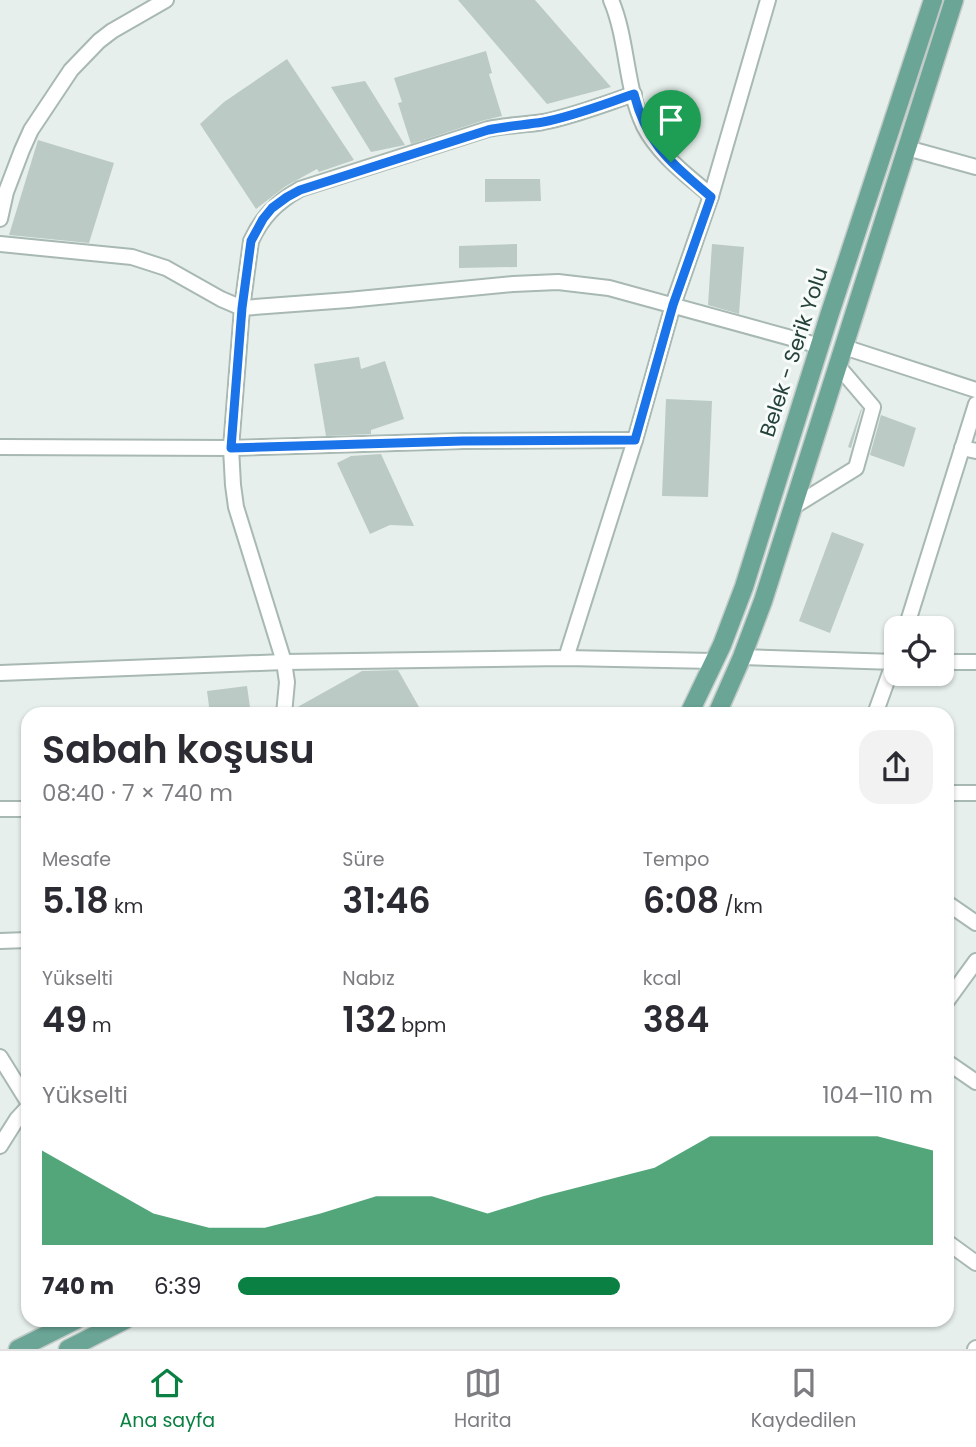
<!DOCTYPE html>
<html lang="tr">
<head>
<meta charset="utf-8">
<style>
  :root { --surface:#fff; --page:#f2f2f3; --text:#2b2b33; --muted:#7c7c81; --line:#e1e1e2; --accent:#0b8043 }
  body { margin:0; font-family:Poppins,sans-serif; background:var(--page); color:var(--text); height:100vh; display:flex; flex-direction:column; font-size:26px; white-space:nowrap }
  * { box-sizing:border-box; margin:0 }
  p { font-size:23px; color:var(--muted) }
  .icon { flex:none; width:38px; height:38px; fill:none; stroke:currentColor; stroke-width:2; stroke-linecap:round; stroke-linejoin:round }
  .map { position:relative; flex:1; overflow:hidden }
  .panel { position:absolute; left:21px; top:707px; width:933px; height:620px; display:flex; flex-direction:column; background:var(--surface); border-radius:21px; box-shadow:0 2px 5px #0004 }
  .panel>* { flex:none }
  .fabs { position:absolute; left:884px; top:616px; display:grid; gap:14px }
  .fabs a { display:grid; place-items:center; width:70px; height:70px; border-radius:14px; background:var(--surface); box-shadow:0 2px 5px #0004; font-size:35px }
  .pin { position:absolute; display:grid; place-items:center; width:60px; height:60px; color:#fff; margin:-72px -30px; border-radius:50% 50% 50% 0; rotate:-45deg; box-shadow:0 0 7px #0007 }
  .pin .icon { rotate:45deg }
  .round { display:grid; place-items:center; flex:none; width:74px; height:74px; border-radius:21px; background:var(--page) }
  .head { display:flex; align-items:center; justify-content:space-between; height:119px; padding:0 21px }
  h1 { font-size:38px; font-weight:600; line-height:52px }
  .stats { display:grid; grid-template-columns:repeat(3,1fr); gap:10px; height:119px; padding:7px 21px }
  .stats div { display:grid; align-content:center }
  .stats b { font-size:35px; font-weight:600 }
  .stats small { font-size:19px; font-weight:400 }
  .stats p { font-size:19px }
  .chart { height:196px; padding:14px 21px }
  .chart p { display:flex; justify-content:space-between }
  .chart svg { width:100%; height:126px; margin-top:7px; fill:var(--accent); opacity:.7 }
  ul { padding:0 21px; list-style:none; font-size:23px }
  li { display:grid; grid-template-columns:112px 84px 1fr; align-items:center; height:52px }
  li i { height:18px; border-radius:9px; background:var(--accent) }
  .menu { display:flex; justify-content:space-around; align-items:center; height:98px; border-top:2px solid var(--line); background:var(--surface); font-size:19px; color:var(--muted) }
  .menu a { display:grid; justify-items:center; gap:4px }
  .menu .current { color:var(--accent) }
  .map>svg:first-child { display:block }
</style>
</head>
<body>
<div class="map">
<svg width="976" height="1349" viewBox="0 0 976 1349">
  <rect width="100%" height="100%" fill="#e6efeb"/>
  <g fill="#bbcac4">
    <polygon points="458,0 535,0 611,87 547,104"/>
    <polygon points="486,51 492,73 489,74 502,116 485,120 411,144 398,103 402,102 394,78"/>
    <polygon points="287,59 354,160 319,172 317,169 286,186 256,209 200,124 224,102"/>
    <polygon points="365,81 405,145 371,152 331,87"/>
    <polygon points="38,140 114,163 89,243 9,235"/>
    <polygon points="485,179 540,179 541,201 485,202"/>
    <polygon points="517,244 517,267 459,268 459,246"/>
    <polygon points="712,244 744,247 739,314 708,305"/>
    <polygon points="359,357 361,369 385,361 404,419 371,430 371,434 326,436 314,364"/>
    <polygon points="666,399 712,401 708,497 662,496"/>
    <polygon points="861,409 862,409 851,448 848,447"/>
    <polygon points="881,415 916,428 904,467 870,455"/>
    <polygon points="381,454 414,526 390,525 370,534 337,463 351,456"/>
    <polygon points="832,532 864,544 830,633 799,621"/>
    <polygon points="398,670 423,714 294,714 294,709 362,671"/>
    <polygon points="247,686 251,714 210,714 207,691"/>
  </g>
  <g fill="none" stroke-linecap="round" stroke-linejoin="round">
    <g stroke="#a8b8b2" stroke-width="18">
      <g id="minor">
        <path d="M611 0C628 40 625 87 644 126 659 155 687 175 711 196"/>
        <polyline points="907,148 976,167"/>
        <polyline points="0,219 6,192 22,150 31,130 71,70 99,41 112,31 166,0"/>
        <polyline points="0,244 132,257 166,268 221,299 242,308 348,300 513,284 558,282 609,288 820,346"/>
        <polyline points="844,347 976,390"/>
        <polyline points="0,447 231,448 463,441 635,440"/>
        <polyline points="962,448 976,451"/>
        <polyline points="793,507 856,468 873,407 838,366"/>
        <polyline points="906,628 976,404"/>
        <polyline points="742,657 896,662"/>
        <polyline points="566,658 635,440 673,305 711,196 768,0"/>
        <polyline points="942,662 976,662"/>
        <polyline points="0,673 284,662 566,658 714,661"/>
        <path d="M284 714 287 682 284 662 236 507 233 485 231 448 242 308 251 241C262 217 277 202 300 189L488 129C506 125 525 125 543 122 574 116 604 104 634 94"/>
        <polyline points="875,714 896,656"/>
        <polyline points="947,793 976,793"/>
        <polyline points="0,809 28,809"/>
        <polyline points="947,903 976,923"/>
        <polyline points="0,941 28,940"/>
        <polyline points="947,1001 976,961"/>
        <polyline points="0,1057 28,1102"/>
        <polyline points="947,1062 976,1082"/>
        <polyline points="0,1146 17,1119 28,1107"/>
        <polyline points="947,1242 976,1263"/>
        <polyline points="975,1349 976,1348"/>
      </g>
    </g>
    <g stroke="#c2cac8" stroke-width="21">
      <g id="major">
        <polyline points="689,714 722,645 744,587 829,316 933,0"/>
        <polyline points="717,714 742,657 763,601 954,0"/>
        <polyline points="18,1349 76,1320"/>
        <polyline points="68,1349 125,1320"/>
      </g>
    </g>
    <use href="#minor" stroke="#fff" stroke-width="14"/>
    <use href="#major" stroke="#6aa596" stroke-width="18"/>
  </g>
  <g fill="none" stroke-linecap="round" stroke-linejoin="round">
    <g stroke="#fff" stroke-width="14">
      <path id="route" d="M634 94C647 146 672 163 711 197L673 305 635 440 463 441 231 448 242 308 251 241 263 219 272 208 287 197 300 190 488 130C506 126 525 125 543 122 574 116 604 104 634 94Z"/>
    </g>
    <use href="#route" stroke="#1a73e8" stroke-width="9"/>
  </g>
  <g text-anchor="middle" stroke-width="6" stroke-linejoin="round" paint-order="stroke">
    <g font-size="21" fill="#24423a" stroke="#f7fbf9">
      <text transform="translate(794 352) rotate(-72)" y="7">Belek - Serik Yolu</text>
    </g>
  </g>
</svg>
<div class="fabs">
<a><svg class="icon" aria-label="locate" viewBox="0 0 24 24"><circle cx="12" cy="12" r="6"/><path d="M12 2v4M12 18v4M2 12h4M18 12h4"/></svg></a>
</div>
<div class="pin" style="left:671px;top:162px;background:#1e9e55"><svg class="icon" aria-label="arrive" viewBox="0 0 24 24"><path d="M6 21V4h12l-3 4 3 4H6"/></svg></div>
<section class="panel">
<div class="head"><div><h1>Sabah koşusu</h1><p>08:40 · 7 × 740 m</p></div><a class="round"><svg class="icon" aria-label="share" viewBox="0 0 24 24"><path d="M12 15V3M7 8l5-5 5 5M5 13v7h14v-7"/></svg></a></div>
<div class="stats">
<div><p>Mesafe</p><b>5.18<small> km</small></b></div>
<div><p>Süre</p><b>31:46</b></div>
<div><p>Tempo</p><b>6:08<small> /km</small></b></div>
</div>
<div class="stats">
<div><p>Yükselti</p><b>49<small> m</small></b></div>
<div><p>Nabız</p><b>132<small> bpm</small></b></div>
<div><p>kcal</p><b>384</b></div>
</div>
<div class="chart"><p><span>Yükselti</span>104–110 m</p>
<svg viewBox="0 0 160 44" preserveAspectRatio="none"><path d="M0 44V11L10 22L20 33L30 38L40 38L50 33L60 27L70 27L80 33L90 27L100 22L110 17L120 6L130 6L140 6L150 6L160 11V44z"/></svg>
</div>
<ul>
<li><b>740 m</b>6:39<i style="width:55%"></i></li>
</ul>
</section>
</div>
<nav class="menu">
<a class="current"><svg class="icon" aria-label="home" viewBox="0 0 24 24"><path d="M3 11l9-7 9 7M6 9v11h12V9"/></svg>Ana sayfa</a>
<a><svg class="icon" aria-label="map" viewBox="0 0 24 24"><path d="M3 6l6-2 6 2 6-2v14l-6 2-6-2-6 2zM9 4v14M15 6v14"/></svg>Harita</a>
<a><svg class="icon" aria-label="saved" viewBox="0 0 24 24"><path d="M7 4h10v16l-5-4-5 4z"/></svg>Kaydedilen</a>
</nav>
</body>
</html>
